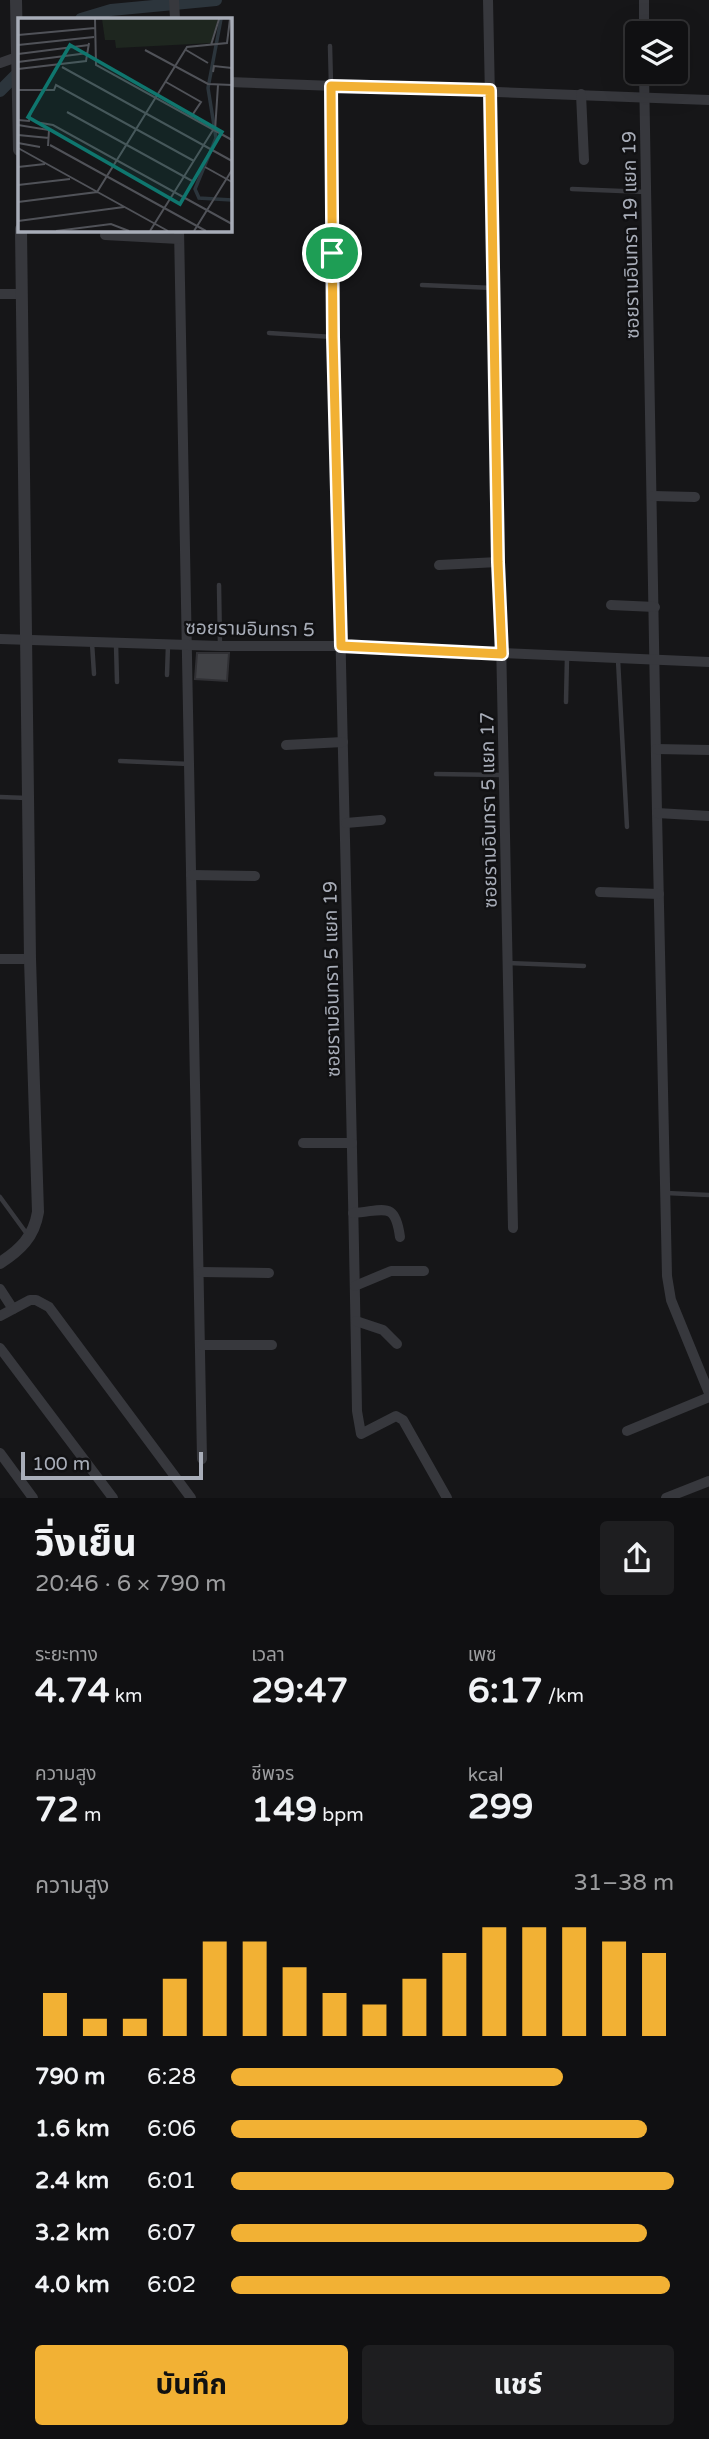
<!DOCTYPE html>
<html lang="th">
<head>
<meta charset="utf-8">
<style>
  :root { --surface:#101012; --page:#1e1e20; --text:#f1f3f6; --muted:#9c9d9f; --line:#303032; --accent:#f2b134 }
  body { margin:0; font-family:"Varela Round","Noto Sans Thai",sans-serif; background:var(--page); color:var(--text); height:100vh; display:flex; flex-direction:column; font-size:26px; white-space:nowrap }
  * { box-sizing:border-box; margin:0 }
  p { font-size:23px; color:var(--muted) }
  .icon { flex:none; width:38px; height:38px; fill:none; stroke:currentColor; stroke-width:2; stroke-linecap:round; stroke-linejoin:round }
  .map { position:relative; height:1498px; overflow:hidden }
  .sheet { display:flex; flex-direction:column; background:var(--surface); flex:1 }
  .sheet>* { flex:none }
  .fabs { position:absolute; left:625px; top:21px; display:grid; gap:14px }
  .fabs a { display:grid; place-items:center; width:63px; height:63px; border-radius:7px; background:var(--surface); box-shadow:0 7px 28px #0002,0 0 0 2px var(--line); font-size:35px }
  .scale { position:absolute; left:21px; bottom:18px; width:182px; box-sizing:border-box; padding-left:7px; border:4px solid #a8adb8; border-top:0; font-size:19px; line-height:24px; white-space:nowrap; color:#a8adb8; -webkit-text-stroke:5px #111113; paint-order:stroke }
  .pin { position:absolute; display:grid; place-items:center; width:60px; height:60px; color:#fff; margin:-30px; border:4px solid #fff; border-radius:50%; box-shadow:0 2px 7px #0007 }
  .round { display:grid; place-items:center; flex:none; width:74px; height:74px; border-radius:7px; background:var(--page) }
  .overview { display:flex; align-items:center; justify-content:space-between; height:119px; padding:0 35px }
  h1 { font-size:38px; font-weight:700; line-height:52px }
  .metrics { display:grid; grid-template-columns:repeat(3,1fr); gap:10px; height:119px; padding:7px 35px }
  .metrics div { display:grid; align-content:center }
  .metrics b { font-size:35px; font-weight:700 }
  .metrics small { font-size:19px; font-weight:400 }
  .metrics p { font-size:19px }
  .chart { height:196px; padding:14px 35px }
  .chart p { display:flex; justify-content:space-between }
  .chart svg { width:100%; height:126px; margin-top:7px; stroke:var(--accent); stroke-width:6 }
  .action { display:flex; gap:14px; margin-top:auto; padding:14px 35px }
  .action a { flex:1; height:80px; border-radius:7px; background:var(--accent); color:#111; font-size:28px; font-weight:700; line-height:80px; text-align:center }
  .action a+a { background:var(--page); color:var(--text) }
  ul { padding:0 35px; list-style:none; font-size:23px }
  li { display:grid; grid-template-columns:112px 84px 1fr; align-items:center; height:52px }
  li i { height:18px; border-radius:9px; background:var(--accent) }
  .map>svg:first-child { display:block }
</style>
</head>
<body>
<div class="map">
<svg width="709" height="1498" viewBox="0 0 709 1498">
  <rect width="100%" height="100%" fill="#161618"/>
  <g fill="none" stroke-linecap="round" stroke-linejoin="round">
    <g stroke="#2c353c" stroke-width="12">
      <polyline points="81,19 111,10 216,0"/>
      <polyline points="0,91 19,72"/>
    </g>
  </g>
  <polygon fill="#404145" stroke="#303034" stroke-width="2" points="197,653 229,653 227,681 195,679"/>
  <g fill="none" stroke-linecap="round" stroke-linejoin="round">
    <g stroke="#37383d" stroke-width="4.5">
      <polyline points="330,46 331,85"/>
      <polyline points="572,189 646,192"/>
      <polyline points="422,285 494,288"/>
      <polyline points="269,333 333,337"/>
      <polyline points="219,585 220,646"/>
      <polyline points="92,643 94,674"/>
      <polyline points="116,644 117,682"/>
      <polyline points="618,660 627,827"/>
      <polyline points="167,675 168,645"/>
      <polyline points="566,702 567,657"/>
      <polyline points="120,761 189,764"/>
      <polyline points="436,774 503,775"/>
      <polyline points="0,797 27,798"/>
      <polyline points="508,963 584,966"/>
      <polyline points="666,1193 709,1195"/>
      <polyline points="0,1197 27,1234"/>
    </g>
    <g stroke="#37383d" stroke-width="10">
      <polyline points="174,0 175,19"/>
      <polyline points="488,0 513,1228"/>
      <polyline points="644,0 644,33"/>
      <polyline points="0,63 17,57"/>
      <polyline points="644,72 657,813 667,1276 671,1300 709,1393"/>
      <polyline points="229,82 709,100"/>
      <path d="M331 86C335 528 350 970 357 1411L361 1434 396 1416 403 1420 447 1498"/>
      <polyline points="581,94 584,160"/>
      <polyline points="179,229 202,1459"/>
      <polyline points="105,235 179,239"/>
      <polyline points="0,294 22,294"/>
      <polyline points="653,496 695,497"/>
      <polyline points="439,565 498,562"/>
      <polyline points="611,605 655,607"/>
      <polyline points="0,639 220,646 341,646 709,662"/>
      <polyline points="286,745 343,742"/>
      <polyline points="656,749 709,750"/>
      <polyline points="657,813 709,816"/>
      <polyline points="346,823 381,820"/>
      <polyline points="191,875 255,876"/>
      <polyline points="600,892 659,894"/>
      <polyline points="0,959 30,959"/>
      <polyline points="303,1143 352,1143"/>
      <path d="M353 1213C384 1211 395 1200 400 1237"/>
      <polyline points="200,1272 269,1273"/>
      <polyline points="355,1286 391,1271 424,1271"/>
      <polyline points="0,1289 13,1309"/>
      <polyline points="0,1316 30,1300 36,1300 49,1307 191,1498"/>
      <polyline points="356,1321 383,1330 397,1344"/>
      <polyline points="201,1345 272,1345"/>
      <polyline points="0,1348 113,1498"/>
      <polyline points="627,1431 709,1397"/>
      <polyline points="0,1453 33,1498"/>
      <polyline points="666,1498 709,1481"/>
    </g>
    <g stroke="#37383d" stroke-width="12">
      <polyline points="16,0 19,150"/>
      <path d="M0 1263C20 1250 34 1237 38 1212L30 959 21 229"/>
    </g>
  </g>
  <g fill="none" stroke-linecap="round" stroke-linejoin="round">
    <g stroke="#fff" stroke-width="14">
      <polygon id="route" points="331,86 490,90 498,562 502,654 341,646 333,337"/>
    </g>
    <use href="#route" stroke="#f2b134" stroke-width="9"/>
  </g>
  <g text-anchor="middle" stroke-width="5" stroke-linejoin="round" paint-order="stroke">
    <g font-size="19" fill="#a8adb8" stroke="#111113">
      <text transform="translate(630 235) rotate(-91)" y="7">ซอยรามอินทรา 19 แยก 19</text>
      <text transform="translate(250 628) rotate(1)" y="7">ซอยรามอินทรา 5</text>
      <text transform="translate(488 810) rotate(-91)" y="7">ซอยรามอินทรา 5 แยก 17</text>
      <text transform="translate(331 979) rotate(-91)" y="7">ซอยรามอินทรา 5 แยก 19</text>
    </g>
  </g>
  <g transform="translate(18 18)">
    <rect width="214" height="214" fill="#161618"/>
    <path d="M84 1H200L193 25 98 30 97 22H87Z" fill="#1e261f"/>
    <path fill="none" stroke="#2c353c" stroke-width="3.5" d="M203 1 190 70 198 120 177 171 181 180 214 182"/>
    <path fill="none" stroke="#505258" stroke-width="2" d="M77 1 78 47 214 122M0 17 77 10M0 27 76 19M193 27 201 1M127 32 190 66 214 67M168 32 190 45M0 36 71 27M0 44 70 35M44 49 214 143M0 51 68 43 71 25M195 54 196 48 214 50M148 64 183 84 173 99M0 72H36L38 67 176 143M49 94 176 164M0 102 11 103 13 93M17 104 35 107 214 206M0 107 31 112 30 128M197 113 200 67M0 117 31 120M0 125 22 129M32 127 188 213M0 130 150 213M0 149 27 146M187 149 214 164M0 167 52 161M0 184 79 174 169 29 209 25 212 1M0 203 106 189M38 213 93 206 111 213M132 213 195 112M176 213 214 152"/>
    <path fill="#0f766e" fill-opacity="0.15" stroke="#0f766e" stroke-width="3.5" d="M52 27 204 114 162 186 10 99Z"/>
    <rect width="214" height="214" fill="none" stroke="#a8adb8" stroke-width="3.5"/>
  </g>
</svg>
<div class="fabs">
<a><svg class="icon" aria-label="layers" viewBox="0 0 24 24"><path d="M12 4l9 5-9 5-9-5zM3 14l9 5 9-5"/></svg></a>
</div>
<div class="scale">100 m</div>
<div class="pin" style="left:332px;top:253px;background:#1e9e55"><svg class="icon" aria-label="arrive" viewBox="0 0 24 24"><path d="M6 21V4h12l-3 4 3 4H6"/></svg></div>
</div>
<section class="sheet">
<div class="overview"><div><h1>วิ่งเย็น</h1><p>20:46 · 6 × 790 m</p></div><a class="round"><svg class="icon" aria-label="share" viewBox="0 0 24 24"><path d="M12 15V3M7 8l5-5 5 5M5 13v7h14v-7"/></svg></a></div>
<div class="metrics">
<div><p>ระยะทาง</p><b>4.74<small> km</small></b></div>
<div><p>เวลา</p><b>29:47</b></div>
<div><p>เพซ</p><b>6:17<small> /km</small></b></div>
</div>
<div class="metrics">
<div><p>ความสูง</p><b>72<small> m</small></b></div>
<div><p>ชีพจร</p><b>149<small> bpm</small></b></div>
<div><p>kcal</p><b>299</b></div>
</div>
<div class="chart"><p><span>ความสูง</span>31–38 m</p>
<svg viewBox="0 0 160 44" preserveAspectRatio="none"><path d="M5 44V29M15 44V38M25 44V38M35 44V24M45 44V11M55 44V11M65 44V20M75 44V29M85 44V33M95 44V24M105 44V15M115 44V6M125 44V6M135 44V6M145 44V11M155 44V15"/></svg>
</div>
<ul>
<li><b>790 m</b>6:28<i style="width:75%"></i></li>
<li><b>1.6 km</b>6:06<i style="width:94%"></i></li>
<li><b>2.4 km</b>6:01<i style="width:100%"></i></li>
<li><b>3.2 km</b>6:07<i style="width:94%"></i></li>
<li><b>4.0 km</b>6:02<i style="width:99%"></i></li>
</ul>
<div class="action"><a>บันทึก</a><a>แชร์</a></div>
</section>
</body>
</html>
